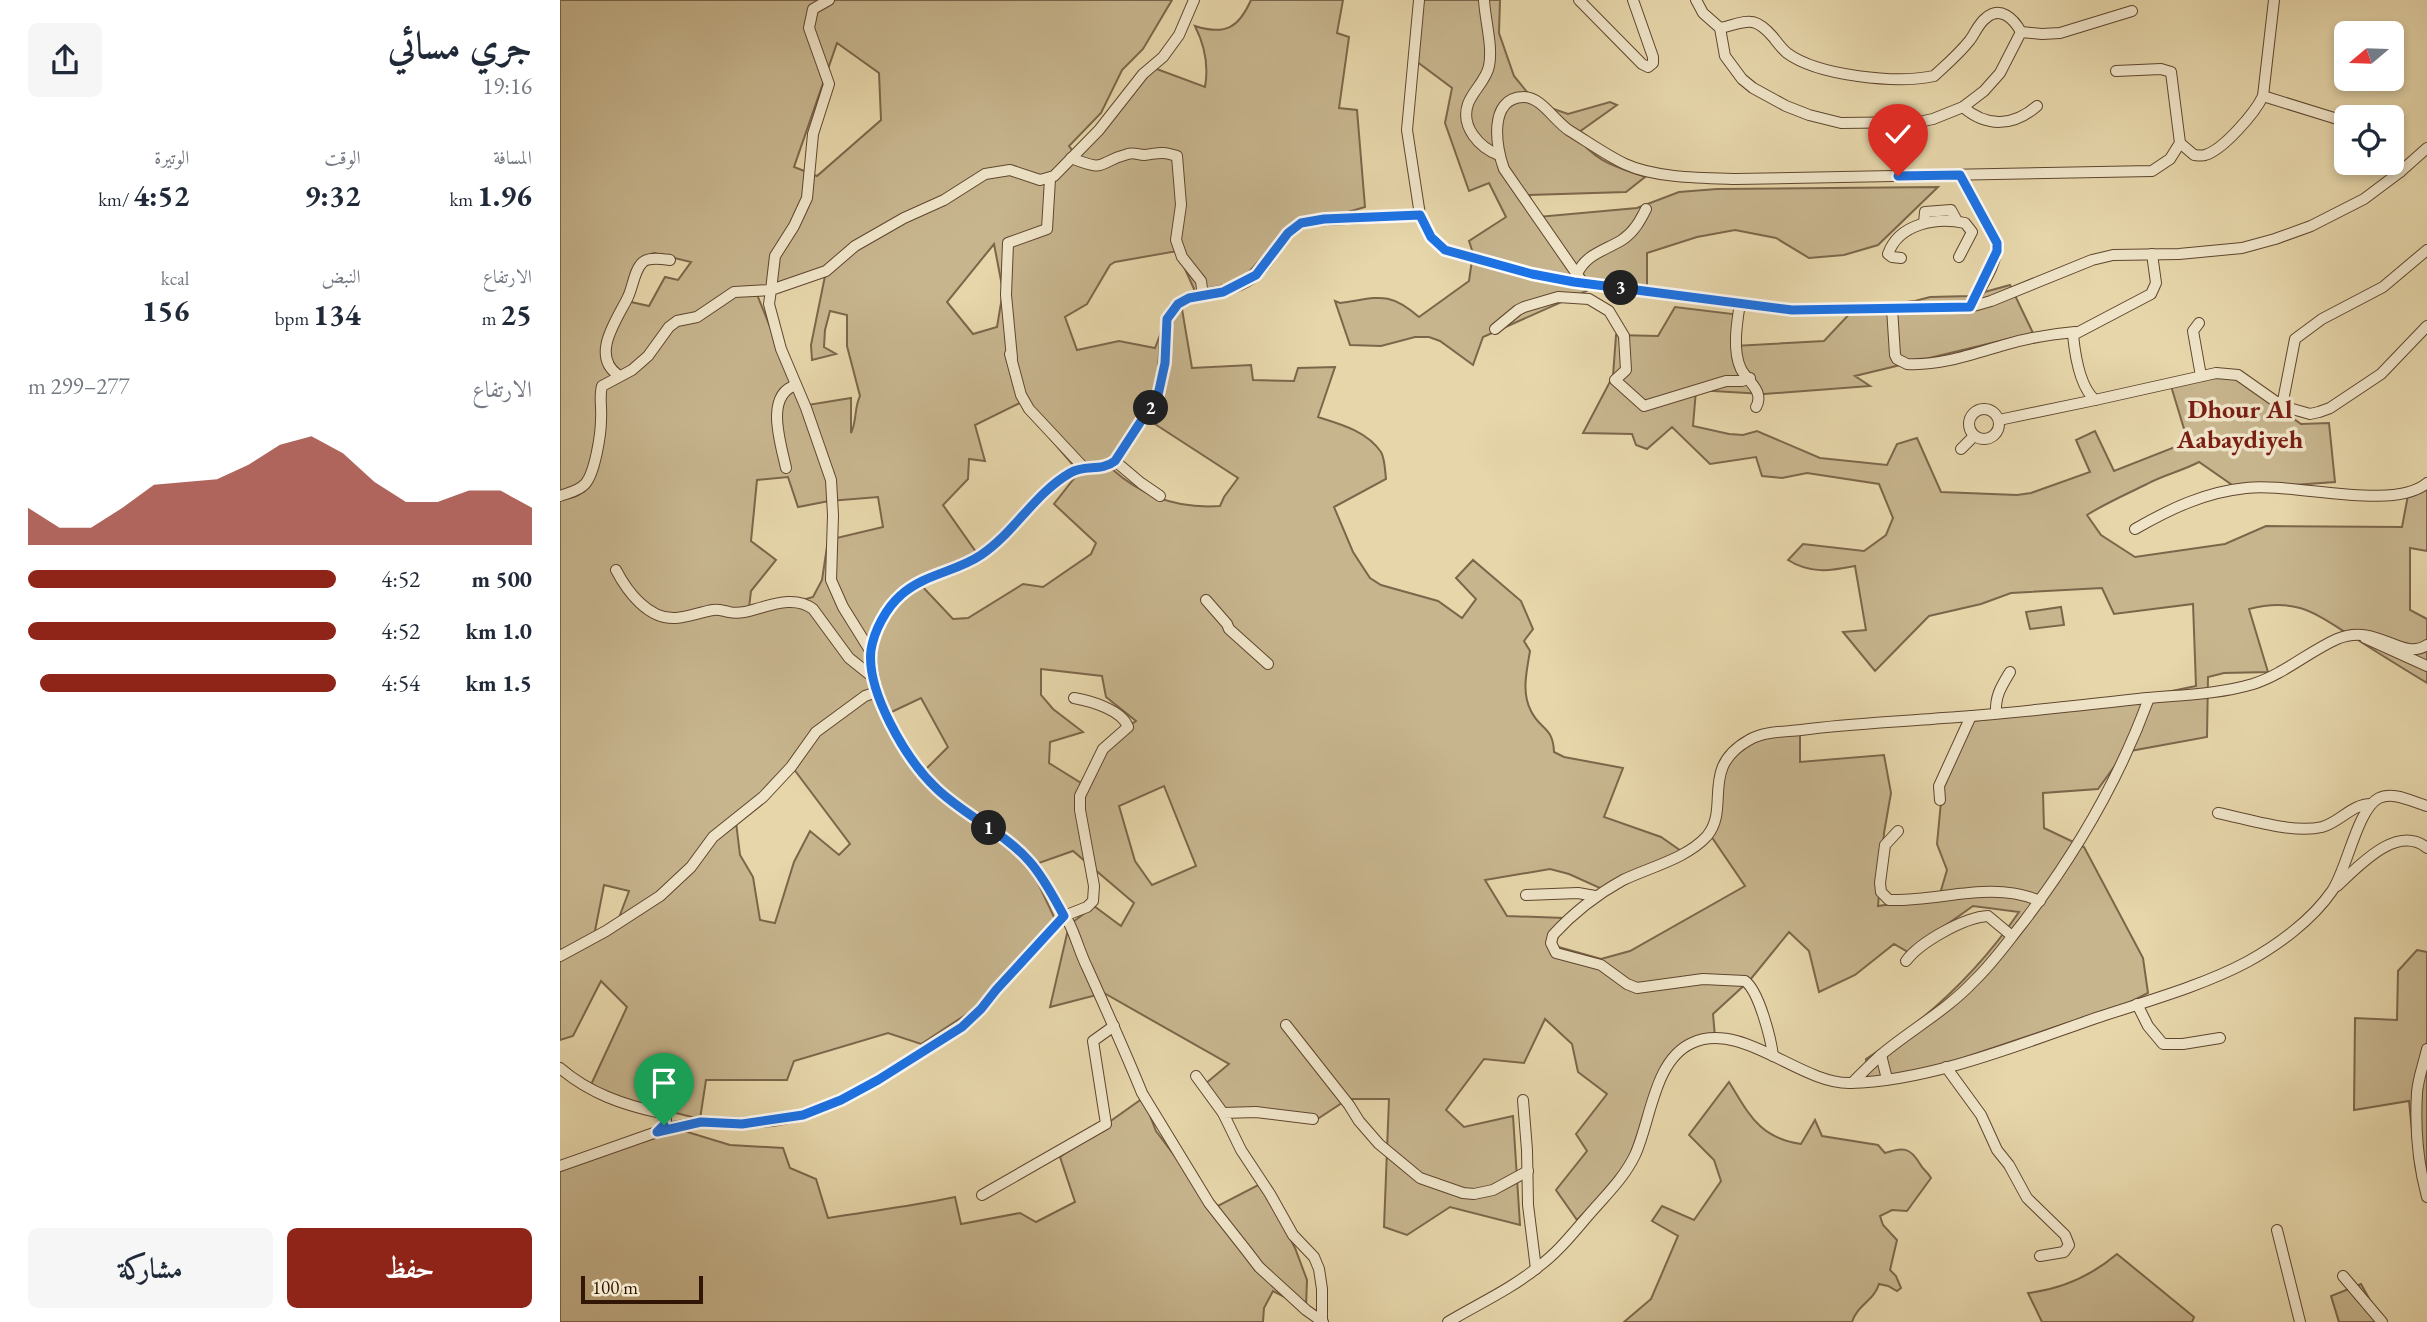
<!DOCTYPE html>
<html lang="ar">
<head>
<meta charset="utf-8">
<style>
  :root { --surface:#fff; --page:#f6f6f7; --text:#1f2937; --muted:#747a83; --accent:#8f2418 }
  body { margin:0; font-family:"EB Garamond",Amiri,serif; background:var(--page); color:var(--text); direction:rtl; height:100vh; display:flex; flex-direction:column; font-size:26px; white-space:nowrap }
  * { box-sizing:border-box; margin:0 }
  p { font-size:23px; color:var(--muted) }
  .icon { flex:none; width:38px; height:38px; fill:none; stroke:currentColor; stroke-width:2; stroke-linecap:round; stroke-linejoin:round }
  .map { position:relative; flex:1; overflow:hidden; direction:ltr }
  .side { display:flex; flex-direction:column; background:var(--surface); width:560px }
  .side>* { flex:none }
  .needle { width:46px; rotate:251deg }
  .fabs { position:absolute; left:1774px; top:21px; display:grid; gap:14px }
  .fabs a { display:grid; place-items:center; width:70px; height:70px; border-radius:10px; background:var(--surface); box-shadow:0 4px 10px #0003; font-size:35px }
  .scale { position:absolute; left:21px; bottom:18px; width:122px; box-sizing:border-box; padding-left:7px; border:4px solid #321605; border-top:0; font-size:19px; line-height:24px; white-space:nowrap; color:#321605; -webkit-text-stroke:5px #efe4c8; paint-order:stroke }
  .pin { position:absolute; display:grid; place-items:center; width:60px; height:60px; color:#fff; margin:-72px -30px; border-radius:50% 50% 50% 0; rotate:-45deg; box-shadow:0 0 7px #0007 }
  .pin .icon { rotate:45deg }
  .km { position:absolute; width:35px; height:35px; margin:-18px; border-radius:50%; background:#222; color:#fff; font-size:19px; line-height:35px; text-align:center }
  .round { display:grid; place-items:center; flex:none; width:74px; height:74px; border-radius:10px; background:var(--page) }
  .head { display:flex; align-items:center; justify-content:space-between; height:119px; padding:0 28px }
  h1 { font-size:38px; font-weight:700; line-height:52px }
  .metrics { display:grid; grid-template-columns:repeat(3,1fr); gap:10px; height:119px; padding:7px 28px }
  .metrics div { display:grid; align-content:center }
  .metrics b { font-size:30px; font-weight:700 }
  .metrics small { font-size:19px; font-weight:400 }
  .metrics p { font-size:19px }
  .chart { height:196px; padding:14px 28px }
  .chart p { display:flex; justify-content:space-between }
  .chart svg { width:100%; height:126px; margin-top:7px; fill:var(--accent); opacity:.7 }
  .primary-button { display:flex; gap:14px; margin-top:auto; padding:14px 28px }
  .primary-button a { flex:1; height:80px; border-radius:10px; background:var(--accent); color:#fff; font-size:28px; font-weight:700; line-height:80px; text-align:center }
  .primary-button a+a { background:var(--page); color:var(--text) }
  ul { padding:0 28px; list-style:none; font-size:23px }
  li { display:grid; grid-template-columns:112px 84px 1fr; align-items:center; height:52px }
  li i { height:18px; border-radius:9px; background:var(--accent) }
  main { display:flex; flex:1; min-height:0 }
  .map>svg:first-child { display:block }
</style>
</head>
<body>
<main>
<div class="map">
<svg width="1867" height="1322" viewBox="0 0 1867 1322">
  <rect width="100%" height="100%" fill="#e6d6aa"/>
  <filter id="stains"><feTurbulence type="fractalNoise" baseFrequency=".00286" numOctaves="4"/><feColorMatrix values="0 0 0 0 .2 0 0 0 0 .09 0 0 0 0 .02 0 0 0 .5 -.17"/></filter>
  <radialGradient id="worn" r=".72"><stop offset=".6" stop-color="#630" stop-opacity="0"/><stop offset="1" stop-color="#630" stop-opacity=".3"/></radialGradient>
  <g fill="#c7b58e" stroke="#7c664a" stroke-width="2" fill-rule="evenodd">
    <path d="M0 0H612L583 49 562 70 541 113 509 146 516 155 594 68 645 87C649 65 645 46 635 26 666 36 679 27 691 0H783L777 33 789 37 779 108 797 110 805 207 737 227 711 248 685 276 660 292 638 298 617 251 555 262 550 265 527 304 505 317 517 350 559 341 595 348 611 307 622 309 632 368 691 365 693 380 734 381 738 368 775 367 758 417C780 424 807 431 821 452 825 459 825 471 826 479L774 507 793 552 810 578 821 585 878 601 902 618 916 599 896 578 913 560 961 601 973 629 964 641 970 651C967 670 961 692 971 711 980 730 993 726 994 752L1004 757 1063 768 1044 817 1101 837 1124 853 1042 889 1009 874 990 869 925 880 947 916 1004 918 995 946 1041 959 1070 951 1185 886 1151 836 1160 775 1188 740 1240 732V762L1324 755 1331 793 1324 833 1318 906 1379 897 1387 870 1377 844 1382 791 1413 721 1578 698 1636 686 1633 604 1554 614 1542 588 1451 593 1421 604 1369 616 1315 671 1283 632 1306 630 1295 566C1270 571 1250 574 1228 560L1243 544 1304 551 1326 535 1333 518 1319 484 1247 473 1222 478 1202 476 1196 457 1150 464 1112 427 1087 449 1076 445 1072 434 1023 433 1053 376 1056 335 1098 336 1115 307 1181 315 1174 346 1264 341 1295 308 1355 301 1370 297 1410 296 1450 285 1473 333 1295 376 1310 386 1204 394 1136 390 1133 426 1169 434 1183 435 1197 431 1260 458 1327 465 1337 444 1357 438 1381 492 1457 495 1471 493 1530 472 1516 440 1535 431 1554 471 1628 442 1611 386 1660 374 1678 379 1741 424 1769 423 1775 482 1678 489 1639 462C1622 471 1603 475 1587 484 1567 494 1546 503 1527 515L1541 535 1575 557 1665 544 1706 526 1842 527 1849 490 1867 489V551L1850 548V610L1867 619V683C1844 669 1821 655 1798 640 1758 616 1739 596 1689 609L1708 672 1664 673 1648 677 1647 737 1565 752 1538 789 1483 793 1484 828 1524 847 1583 958 1588 993 1541 1017 1507 1023 1376 1067 1308 1084 1306 1059C1367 1020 1418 972 1459 912L1413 906 1348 952 1334 944 1295 975 1259 992 1249 951 1229 932 1190 980 1153 1014 1155 1037 1138 1042 1111 1064 1066 1171 1017 1220 996 1190 1027 1151 1016 1134 1047 1094 1018 1072 1012 1044 985 1019 964 1063 924 1059 886 1110 904 1127 953 1116 960 1225 890 1207 847 1235 824 1227 829 1099H788L756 1120 722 1114 659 1115 645 1084 669 1064 544 993 490 1007 509 925 534 906 561 926 574 903 513 851 470 866 495 919 413 1010 361 1044 328 1033 234 1061 227 1080H146L140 1119 28 1091 67 1007 41 981 13 1036 0 1040ZM277 43 319 73 321 120 257 176 234 167ZM434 244 443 291 437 327 413 334 387 302ZM94 253 131 262 118 280 105 277 89 306 71 302 87 256ZM265 276 251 345 252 360 276 354 264 347 265 330 270 311 287 315V346L300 396C294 408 297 421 291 433V398L242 406 196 292ZM460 403 519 472 494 504 536 543 531 554 483 587 463 584 408 618 393 619 359 583 416 552 383 505 408 479 409 459 425 461 415 425ZM581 415 678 478 664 497 660 506C619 509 583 497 552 469ZM228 477 238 507 269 501 318 497 323 527 268 540 262 580 253 597 232 603 189 608 191 591 216 560 191 541 197 480ZM481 669 542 676 546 697 576 721 550 739 526 786 489 763 490 742 523 732 493 709 481 695ZM361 698 388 747 363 772 323 716ZM230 764 290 844 279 855 250 831 234 862 215 923 200 920 193 877 180 855 176 822ZM604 786 636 866 592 885 575 861 559 806ZM44 885 69 891 54 931 34 936Z"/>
    <path d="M859 0H940L939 33 954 76 976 103 1008 114 1050 102 1057 105 1015 135C1038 163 1052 165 1085 177L1066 192 969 195 978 217 1077 208 1119 192 1157 189 1378 187 1318 245 1284 255 1249 258 1216 238 1175 230 1137 237 1087 253V290L1033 288 923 337 913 365 880 341 869 337H855L821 346 790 345 775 301 780 303C818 298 828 290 859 317L909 281 913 253 909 241 946 217 929 183 909 191 885 123 892 88 856 61Z"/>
    <polygon points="1501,607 1504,625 1470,629 1466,612"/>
    <polygon points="1857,950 1867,952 1867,1171 1856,1170 1849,1101 1794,1110 1795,1018 1837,1020 1838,971"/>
    <path d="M1169 1082C1189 1114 1199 1138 1241 1144L1255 1120 1262 1136 1318 1145 1325 1153C1343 1147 1350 1147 1360 1164 1363 1170 1368 1172 1371 1178L1347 1211 1332 1210 1320 1216 1323 1225 1337 1240 1330 1270 1336 1276 1341 1288 1337 1291 1328 1286 1319 1284C1314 1301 1297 1305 1292 1322H1064L1091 1299 1118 1236 1092 1221 1102 1206 1134 1220 1161 1181 1154 1160 1129 1135Z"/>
    <path d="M583 1098 596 1131 654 1208 702 1183 735 1248 747 1280 746 1308 713 1291 704 1308 703 1322H0V1167L121 1130 170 1145 223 1148 230 1168 256 1179 268 1218C311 1211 353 1206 395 1197L401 1224 460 1213 476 1222 515 1202 500 1157Z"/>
    <path d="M1557 1254 1634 1317 1632 1322H1482L1468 1293C1502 1289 1531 1276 1557 1254Z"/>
    <polygon points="1801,1284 1822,1322 1779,1322 1771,1296"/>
  </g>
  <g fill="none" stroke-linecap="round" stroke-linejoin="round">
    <g stroke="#5f462e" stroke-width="12">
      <g id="minor">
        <polyline points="859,0 847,130 860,215"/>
        <path d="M924 0C925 20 933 46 929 66 926 81 913 90 908 104 900 127 920 148 939 155"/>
        <polyline points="1019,0 1082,64 1088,67 1093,63 1093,57 1073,0"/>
        <polyline points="1136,0 1143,13 1160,28 1165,56 1182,79 1193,88 1226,106 1249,115 1281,123 1359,122 1373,119 1403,107 1424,91 1440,73 1461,32 1482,34 1500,33 1572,11"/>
        <path d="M1160 28C1187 22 1193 14 1213 37 1217 42 1222 49 1227 53 1258 76 1337 84 1374 76 1386 65 1399 54 1410 40 1415 33 1419 23 1426 18 1440 5 1454 19 1461 32"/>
        <polyline points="1703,96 1787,122"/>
        <path d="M1403 107C1427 128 1454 126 1477 106"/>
        <path d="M1620 143 1634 155C1636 155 1642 156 1645 155 1663 150 1695 113 1703 96L1714 0"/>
        <polyline points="1832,155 1840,172"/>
        <path d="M511 158C549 173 536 162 568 154 573 152 579 155 584 155 600 153 601 151 617 156L621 205 616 240 622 257 641 281 643 296"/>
        <path d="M1400 175 1437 243C1438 264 1420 288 1410 307"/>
        <polyline points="1364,223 1365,212 1391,210 1397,221"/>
        <path d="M1592 254 1596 283 1591 294 1513 335C1515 355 1520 387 1535 400L1656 373 1678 375 1722 406 1750 414 1759 412 1770 408 1821 374 1867 326"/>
        <path d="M1341 258 1332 257 1328 254C1339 223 1377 217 1405 223L1412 232 1399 257"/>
        <path d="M1017 274C1026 254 1044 251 1062 240 1074 232 1080 221 1086 209"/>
        <path d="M1023 283 944 169C936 148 928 98 963 97 981 96 995 122 1010 131 1028 142 1046 155 1065 164 1095 178 1142 178 1176 179L1592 171 1610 159 1620 143 1611 72 1601 69 1556 71"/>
        <path d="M1180 303C1177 322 1172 351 1181 369 1187 381 1205 391 1196 407"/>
        <path d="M1332 308 1335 355 1337 359 1347 364C1380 366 1413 354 1444 345 1467 338 1492 334 1515 332"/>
        <polyline points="1639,323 1633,331 1641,376"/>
        <polyline points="935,329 958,310 964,307 998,297 1029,299 1049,311 1064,336 1066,370 1055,380 1084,406 1166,381 1182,381 1190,378"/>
        <polyline points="450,354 461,395 469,409 525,469"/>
        <polyline points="452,358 446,295 448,243 487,229 490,179"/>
        <path d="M58 375C30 355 57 320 68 297 73 287 74 270 83 262 89 257 102 259 110 260"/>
        <polyline points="1722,406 1735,339 1762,319 1823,287 1867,250"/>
        <circle cx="1424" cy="424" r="15"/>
        <polyline points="1439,420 1535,400"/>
        <polyline points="1401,449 1414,436"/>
        <polyline points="555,461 581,483 600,496"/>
        <path d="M226 468C221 444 204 395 236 385"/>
        <path d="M0 496C8 493 19 491 25 484 35 473 41 434 41 419 42 408 39 397 42 386L72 370 88 356 109 327 117 321 137 317 174 292 211 290 215 256 234 226 247 198 253 134 269 84 249 28 253 9 269 0"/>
        <path d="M1575 529C1610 509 1645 492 1686 488 1733 482 1832 512 1867 483"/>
        <path d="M56 570C67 591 88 620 116 618 128 617 141 612 153 610 159 609 163 611 169 612 177 614 187 612 196 609 214 604 236 596 253 609L289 658 314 678"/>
        <polyline points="646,600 667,624 669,629 708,664"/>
        <polyline points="1805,638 1867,666"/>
        <polyline points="311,652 283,607 271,580 273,515 271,480 246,408 221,349 209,304 211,290 266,271 295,246 344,218 384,200 425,174 450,170 480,180 494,176 539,130 583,74 603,57 619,35 634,0"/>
        <path d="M1436 713C1435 696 1441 687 1450 672"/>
        <polyline points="1380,800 1379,786 1411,716"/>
        <path d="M1658 813C1688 819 1733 834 1762 827 1780 822 1792 804 1811 804"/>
        <path d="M1338 831 1325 845 1320 883 1321 892 1329 900C1379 902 1431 880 1480 901"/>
        <path d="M1777 886C1798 867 1837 823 1867 848"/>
        <polyline points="966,895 1018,893 1035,896"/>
        <polyline points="0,956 46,931 100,896 131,867 153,837 203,797 231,767 256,732 305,696 317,692"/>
        <path d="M1346 961C1360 942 1405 917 1428 916L1452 936"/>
        <polyline points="1577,1004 1588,1026 1603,1044 1623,1044 1660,1038"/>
        <polyline points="726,1025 789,1105 799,1121 819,1144 860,1178 903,1193 914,1194 933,1190 968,1171"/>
        <path d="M1867 1049C1864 1063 1858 1078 1857 1093 1855 1127 1858 1164 1867 1197"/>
        <polyline points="1321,1055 1327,1079"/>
        <path d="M1213 1056C1211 1039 1199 991 1185 981L1143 979 1077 988 1067 984 1041 965 996 953 991 943 993 935C1014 912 1036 895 1063 880 1090 867 1126 859 1147 836 1171 807 1139 768 1189 740 1204 731 1225 732 1241 730 1288 724 1336 722 1383 718 1448 714 1513 706 1578 699 1616 695 1656 695 1693 684 1724 674 1748 652 1777 639 1817 622 1842 662 1867 645"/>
        <polyline points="1386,1067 1421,1115 1437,1150 1449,1165 1467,1198 1505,1235 1509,1245 1504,1252 1480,1256"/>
        <path d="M0 1068C29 1093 63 1105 101 1113L106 1120 100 1129"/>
        <polyline points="636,1076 663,1113"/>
        <path d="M1292 1083C1302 1073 1312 1063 1322 1054 1352 1029 1387 1010 1414 981 1432 964 1446 944 1462 924 1515 855 1559 780 1589 698"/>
        <polyline points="963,1100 967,1150 968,1205 976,1269"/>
        <polyline points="753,1119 696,1112 663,1113 681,1150 710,1194 733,1235 754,1257 759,1269 762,1289 762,1321"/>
        <path d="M0 1166 108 1128 141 1122 182 1123 212 1121 243 1115 281 1100 318 1080 402 1027 421 1009 436 990 504 916 527 907 533 901 534 886 520 810V796L543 749 568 727C562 710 531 701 514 698"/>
        <polyline points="422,1195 546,1124 533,1041 554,1026"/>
        <polyline points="1717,1230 1740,1322"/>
        <polyline points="1783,1276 1822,1322"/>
        <path d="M763 1322 746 1310 699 1267 686 1250 649 1203 582 1093C565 1051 546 1009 527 967 520 953 516 937 509 923 499 905 487 887 475 869 450 833 404 817 374 786 343 754 312 699 311 655 311 636 324 611 337 598 360 574 395 572 421 555 455 531 475 493 511 473 525 464 541 472 555 461 571 433 596 409 602 377 606 357 601 318 617 305 636 289 672 297 697 274 715 257 722 229 748 221L860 215 871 237 885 250 972 274 1014 282 1232 310 1410 307 1431 301 1532 260 1553 255 1619 254 1682 248 1715 239 1751 226 1804 199 1840 172 1867 148"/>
        <path d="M888 1322C918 1304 951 1289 978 1267 1000 1251 1016 1229 1034 1209 1049 1192 1065 1176 1075 1155 1091 1120 1094 1060 1132 1043 1182 1020 1240 1084 1290 1083 1370 1081 1461 1044 1536 1018 1584 1002 1642 986 1687 962 1718 945 1752 920 1772 891 1787 870 1797 809 1819 798 1833 791 1853 802 1867 806"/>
      </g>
    </g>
    <use href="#minor" stroke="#efe4c8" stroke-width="10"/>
  </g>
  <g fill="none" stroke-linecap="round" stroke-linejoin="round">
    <g stroke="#fff" stroke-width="14">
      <path id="route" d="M104 1125 97 1132 141 1122 182 1124 243 1115 281 1100 318 1080 402 1027 421 1009 436 990 504 916C494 898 484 878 470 862 443 831 403 815 375 787 346 759 306 691 311 650 314 631 326 608 341 595 364 574 396 572 421 555 455 532 474 494 510 473 525 464 541 472 555 461L598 395 605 363 607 319 618 304 629 298 663 292 696 275 728 233 741 223 764 219 860 215 871 237 885 250 972 274 1014 282 1232 310 1410 307 1437 251V243L1400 175 1338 176"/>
    </g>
    <use href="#route" stroke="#1a73e8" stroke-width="9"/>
  </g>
  <g text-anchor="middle" stroke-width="7" stroke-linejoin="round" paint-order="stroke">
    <g font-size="26" font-weight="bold" fill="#7a1f14" stroke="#efe4c8">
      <text x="1680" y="418">Dhour Al<tspan x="1680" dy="30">Aabaydiyeh</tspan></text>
    </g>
  </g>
  <rect width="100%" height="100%" filter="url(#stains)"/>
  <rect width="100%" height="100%" fill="url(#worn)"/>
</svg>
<div class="fabs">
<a><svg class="needle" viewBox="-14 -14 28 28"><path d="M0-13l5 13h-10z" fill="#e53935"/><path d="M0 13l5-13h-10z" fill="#747a83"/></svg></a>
<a><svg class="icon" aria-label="locate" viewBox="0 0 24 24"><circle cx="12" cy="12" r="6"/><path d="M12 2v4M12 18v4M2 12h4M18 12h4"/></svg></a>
</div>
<div class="scale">100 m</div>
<div class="pin" style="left:104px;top:1125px;background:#1e9e55"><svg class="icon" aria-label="arrive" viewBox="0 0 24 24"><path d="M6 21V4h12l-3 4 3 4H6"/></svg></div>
<div class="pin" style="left:1338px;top:176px;background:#d93025"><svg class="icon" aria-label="check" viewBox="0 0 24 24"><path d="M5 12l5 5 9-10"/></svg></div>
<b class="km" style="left:429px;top:828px">1</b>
<b class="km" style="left:591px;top:408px">2</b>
<b class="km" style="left:1061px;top:288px">3</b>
</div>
<section class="side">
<div class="head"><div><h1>جري مسائي</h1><p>19:16</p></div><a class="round"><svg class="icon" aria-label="share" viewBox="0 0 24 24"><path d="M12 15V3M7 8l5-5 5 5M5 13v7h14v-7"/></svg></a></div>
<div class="metrics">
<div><p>المسافة</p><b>1.96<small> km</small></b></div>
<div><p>الوقت</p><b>9:32</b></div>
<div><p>الوتيرة</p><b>4:52<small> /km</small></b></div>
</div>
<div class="metrics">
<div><p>الارتفاع</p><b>25<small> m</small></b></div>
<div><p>النبض</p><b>134<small> bpm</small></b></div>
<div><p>kcal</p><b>156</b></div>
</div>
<div class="chart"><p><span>الارتفاع</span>277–299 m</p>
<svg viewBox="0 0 160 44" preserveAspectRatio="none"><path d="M0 44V31L10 38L20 38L30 31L40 23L50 22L60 21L70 16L80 9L90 6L100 12L110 22L120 29L130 29L140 25L150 25L160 31V44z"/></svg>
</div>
<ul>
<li><b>500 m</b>4:52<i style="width:100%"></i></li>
<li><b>1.0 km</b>4:52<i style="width:100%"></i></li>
<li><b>1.5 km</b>4:54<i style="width:96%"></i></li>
</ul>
<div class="primary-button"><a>حفظ</a><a>مشاركة</a></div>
</section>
</main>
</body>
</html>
